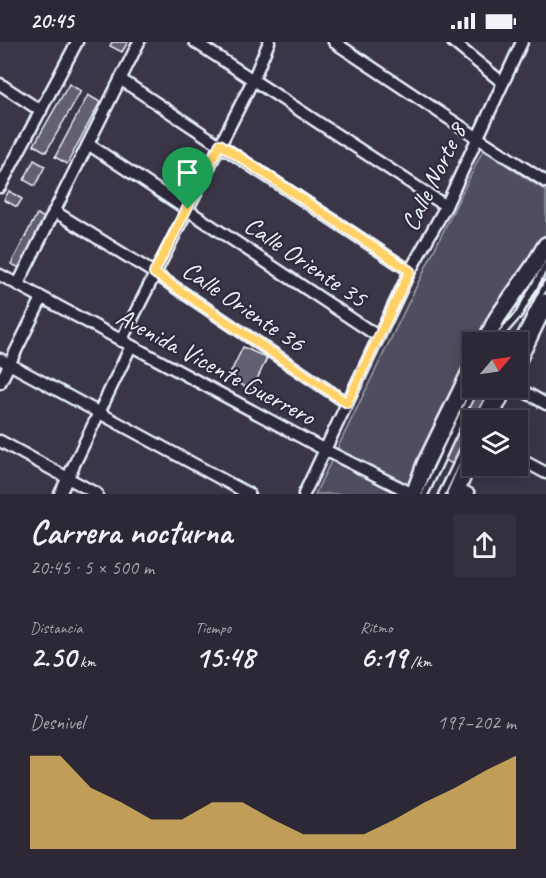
<!DOCTYPE html>
<html lang="es">
<head>
<meta charset="utf-8">
<style>
  :root { --surface:#2c2836; --page:#34303e; --text:#f1f3f6; --muted:#a6a6ad; --line:#484451; --accent:#ffd166 }
  body { margin:0; font-family:Caveat,sans-serif; background:var(--page); color:var(--text); height:100vh; display:flex; flex-direction:column; font-size:22px; white-space:nowrap }
  * { box-sizing:border-box; margin:0 }
  p { font-size:20px; color:var(--muted) }
  .icon { flex:none; width:33px; height:33px; fill:none; stroke:currentColor; stroke-width:2; stroke-linecap:round; stroke-linejoin:round }
  .map { position:relative; height:452px; overflow:hidden }
  .drawer { display:flex; flex-direction:column; background:var(--surface); flex:1 }
  .drawer>* { flex:none }
  .needle { width:39px; rotate:61deg }
  .fabs { position:absolute; left:462px; top:290px; display:grid; gap:12px }
  .fabs a { display:grid; place-items:center; width:66px; height:66px; border-radius:0px; background:var(--surface); box-shadow:0 3px 15px #0003,0 0 0 2px var(--line); font-size:30px }
  .pin { position:absolute; display:grid; place-items:center; width:51px; height:51px; color:#fff; margin:-62px -26px; border-radius:50% 50% 50% 0; rotate:-45deg; box-shadow:0 0 6px #0007 }
  .pin .icon { rotate:45deg }
  .round { display:grid; place-items:center; flex:none; width:63px; height:63px; border-radius:0px; background:var(--page) }
  .summary { display:flex; align-items:center; justify-content:space-between; height:102px; padding:0 30px }
  h1 { font-size:33px; font-weight:700; line-height:45px }
  .stats { display:grid; grid-template-columns:repeat(3,1fr); gap:9px; height:102px; padding:6px 30px }
  .stats div { display:grid; align-content:center }
  .stats b { font-size:30px; font-weight:700 }
  .stats small { font-size:16px; font-weight:400 }
  .stats p { font-size:16px }
  .chart { height:168px; padding:12px 30px }
  .chart p { display:flex; justify-content:space-between }
  .chart svg { width:100%; height:108px; margin-top:6px; fill:var(--accent); opacity:.7 }
  .status { display:flex; justify-content:space-between; align-items:center; height:42px; padding:0 30px; background:var(--surface); direction:ltr }
  .status svg { height:16px; fill:currentColor }
  .map>svg:first-child { display:block }
</style>
</head>
<body>
<div class="status"><b>20:45</b><svg viewBox="0 0 49 12"><path d="M0 12V9h3v3zM5 12V6h3v6zM10 12V3h3v9zM15 12V0h3v12zM26 1h20v11H26zM47 4h2v5h-2z"/></svg></div>
<div class="map">
<svg width="546" height="452" viewBox="0 0 546 452">
  <rect width="100%" height="100%" fill="#3a3648"/>
  <filter id="ink" filterUnits="userSpaceOnUse"><feTurbulence type="fractalNoise" baseFrequency=".0167" numOctaves="2"/><feDisplacementMap in="SourceGraphic" scale="12" xChannelSelector="R" yChannelSelector="G"/><feConvolveMatrix kernelMatrix="1 2 1 2 8 2 1 2 1" color-interpolation-filters="sRGB"/></filter>
  <g filter="url(#ink)">
    <polygon fill="#504e5f" stroke="#9ca0ac" stroke-width="1.5" points="483,108 546,149 546,194 496,273 483,300 472,300 472,321 409,452 315,452"/>
    <g fill="#636171" stroke="#e8f1f8" stroke-width="1.5">
      <polygon points="112,0 128,0 122,10 110,4"/>
      <polygon points="69,42 81,49 46,110 34,103"/>
      <polygon points="88,53 100,60 67,122 55,115"/>
      <polygon points="34,118 45,124 35,144 24,138"/>
      <polygon points="9,149 22,157 17,165 4,158"/>
      <polygon points="37,172 45,176 20,226 11,222"/>
      <polygon points="243,305 267,316 252,348 228,336"/>
      <polygon points="480,345 499,345 483,378 472,378 472,400 460,426 445,418"/>
    </g>
    <g fill="none" stroke-linecap="round" stroke-linejoin="round">
      <g stroke="#e8f1f8" stroke-width="10">
        <g id="lane">
          <polyline points="496,300 498,296 519,272 546,223"/>
          <polyline points="517,300 546,242"/>
          <polyline points="478,378 495,345"/>
          <polyline points="425,452 475,345"/>
          <polyline points="442,452 472,390"/>
        </g>
      </g>
      <g stroke="#e8f1f8" stroke-width="15">
        <g id="street">
          <polyline points="195,0 446,164"/>
          <polyline points="334,0 478,96 546,140"/>
          <polyline points="453,0 503,41"/>
          <polyline points="120,37 410,229"/>
          <polyline points="0,42 41,69"/>
          <polyline points="88,102 379,295"/>
          <polyline points="0,145 77,0"/>
          <polyline points="54,169 154,231 347,361"/>
          <polyline points="0,233 325,408 413,452"/>
          <polyline points="18,242 139,0"/>
          <polyline points="121,299 253,38 269,0"/>
          <polyline points="0,317 249,452"/>
          <polyline points="0,341 42,256"/>
          <polyline points="516,345 546,362"/>
          <polyline points="0,399 97,452"/>
          <polyline points="518,416 546,431"/>
          <polyline points="458,446 469,452"/>
          <polyline points="60,452 131,304"/>
          <polyline points="304,452 410,229 446,164 522,0"/>
        </g>
      </g>
      <g stroke="#e8f1f8" stroke-width="20">
        <g id="secondary">
          <polyline points="485,300 497,276 533,225 546,203"/>
          <polyline points="518,318 546,260"/>
          <polyline points="489,378 505,345"/>
          <polyline points="414,452 425,422 472,326"/>
          <polyline points="455,452 472,413"/>
        </g>
      </g>
      <use href="#lane" stroke="#2f2a3d" stroke-width="5"/>
      <use href="#street" stroke="#2f2a3d" stroke-width="10"/>
      <use href="#secondary" stroke="#2f2a3d" stroke-width="15"/>
    </g>
  </g>
  <g fill="none" stroke-linecap="round" stroke-linejoin="round" filter="url(#ink)">
    <g stroke="#fff" stroke-width="12">
      <polygon id="route" points="220,102 410,229 347,361 154,231"/>
    </g>
    <use href="#route" stroke="#ffd166" stroke-width="8"/>
  </g>
  <g text-anchor="middle" stroke-width="4.5" stroke-linejoin="round" paint-order="stroke">
    <g font-size="26" fill="#e8f1f8" stroke="#2f2a3d">
      <text transform="translate(433 135) rotate(-64)" y="9">Calle Norte 8</text>
      <text transform="translate(306 219) rotate(34)" y="9">Calle Oriente 35</text>
      <text transform="translate(244 264) rotate(34)" y="9">Calle Oriente 36</text>
      <text transform="translate(216 324) rotate(28)" y="9">Avenida Vicente Guerrero</text>
    </g>
  </g>
</svg>
<div class="fabs">
<a><svg class="needle" viewBox="-14 -14 28 28"><path d="M0-13l5 13h-10z" fill="#e53935"/><path d="M0 13l5-13h-10z" fill="#a6a6ad"/></svg></a>
<a><svg class="icon" aria-label="layers" viewBox="0 0 24 24"><path d="M12 4l9 5-9 5-9-5zM3 14l9 5 9-5"/></svg></a>
</div>
<div class="pin" style="left:188px;top:167px;background:#1e9e55"><svg class="icon" aria-label="arrive" viewBox="0 0 24 24"><path d="M6 21V4h12l-3 4 3 4H6"/></svg></div>
</div>
<section class="drawer">
<div class="summary"><div><h1>Carrera nocturna</h1><p>20:45 · 5 × 500 m</p></div><a class="round"><svg class="icon" aria-label="share" viewBox="0 0 24 24"><path d="M12 15V3M7 8l5-5 5 5M5 13v7h14v-7"/></svg></a></div>
<div class="stats">
<div><p>Distancia</p><b>2.50<small> km</small></b></div>
<div><p>Tiempo</p><b>15:48</b></div>
<div><p>Ritmo</p><b>6:19<small> /km</small></b></div>
</div>
<div class="chart"><p><span>Desnivel</span>197–202 m</p>
<svg viewBox="0 0 160 44" preserveAspectRatio="none"><path d="M0 44V6L10 6L20 19L30 25L40 32L50 32L60 25L70 25L80 32L90 38L100 38L110 38L120 32L130 25L140 19L150 12L160 6V44z"/></svg>
</div>
</section>
</body>
</html>
